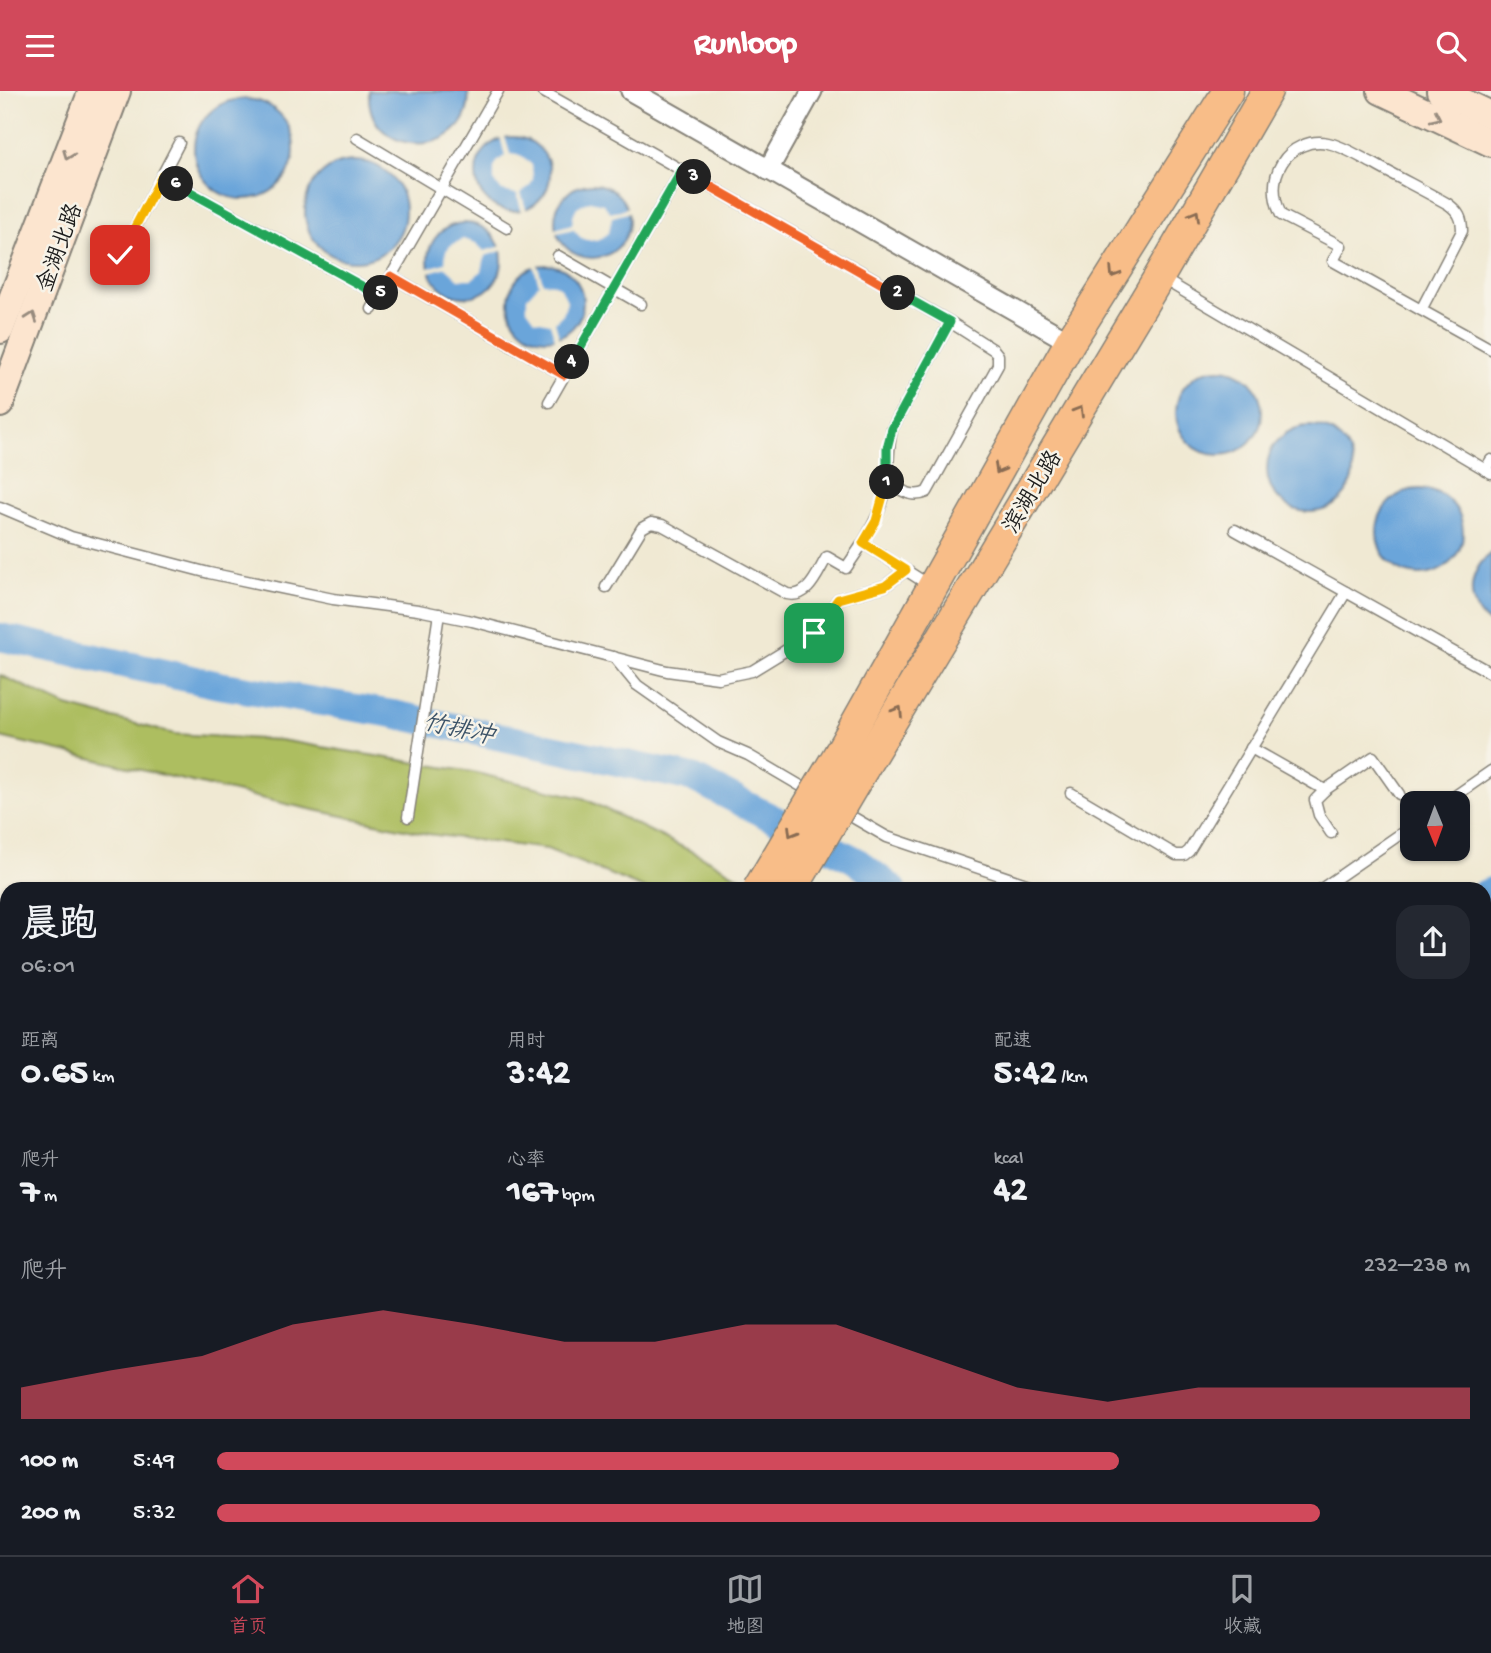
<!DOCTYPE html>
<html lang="zh">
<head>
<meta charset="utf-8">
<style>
  :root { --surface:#171b24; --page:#242831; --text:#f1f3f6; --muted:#9ea1a6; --line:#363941; --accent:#d1495b }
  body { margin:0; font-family:"Gochi Hand","LXGW WenKai TC",sans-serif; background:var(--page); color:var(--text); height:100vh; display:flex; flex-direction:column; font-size:26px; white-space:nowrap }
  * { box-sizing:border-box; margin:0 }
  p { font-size:23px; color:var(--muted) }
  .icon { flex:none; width:38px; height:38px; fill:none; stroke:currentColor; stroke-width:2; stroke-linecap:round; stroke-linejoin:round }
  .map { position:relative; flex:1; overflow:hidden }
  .sheet { position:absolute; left:0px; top:791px; width:1491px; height:674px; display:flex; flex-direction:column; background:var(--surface); border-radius:21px 21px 0 0; box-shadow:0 2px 5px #0004 }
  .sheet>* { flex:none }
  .needle { width:46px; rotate:179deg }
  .buttons { position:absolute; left:1400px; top:700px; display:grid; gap:14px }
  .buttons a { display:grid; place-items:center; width:70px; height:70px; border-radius:14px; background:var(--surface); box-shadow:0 2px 5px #0004; font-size:35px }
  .pin { position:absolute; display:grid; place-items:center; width:60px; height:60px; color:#fff; margin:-30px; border-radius:14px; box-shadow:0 4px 10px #0006 }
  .km { position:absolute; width:35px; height:35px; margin:-18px; border-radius:50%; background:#222; color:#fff; font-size:19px; line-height:35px; text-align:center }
  .round { display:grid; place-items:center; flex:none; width:74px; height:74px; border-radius:21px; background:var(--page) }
  .headline { display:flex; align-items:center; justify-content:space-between; height:119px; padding:0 21px }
  h1 { font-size:38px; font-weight:700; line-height:52px }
  .figures { display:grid; grid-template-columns:repeat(3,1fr); gap:10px; height:119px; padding:7px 21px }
  .figures div { display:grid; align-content:center }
  .figures b { font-size:35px; font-weight:700 }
  .figures small { font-size:19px; font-weight:400 }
  .figures p { font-size:19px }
  .chart { height:196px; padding:14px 21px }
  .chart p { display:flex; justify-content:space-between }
  .chart svg { width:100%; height:126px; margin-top:7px; fill:var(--accent); opacity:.7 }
  ul { padding:0 21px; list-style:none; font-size:23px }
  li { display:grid; grid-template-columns:112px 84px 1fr; align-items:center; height:52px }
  li i { height:18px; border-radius:9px; background:var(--accent) }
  header { display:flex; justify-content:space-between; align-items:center; height:91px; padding:0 21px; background:var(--accent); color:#fff; font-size:32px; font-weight:700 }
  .tab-bar { display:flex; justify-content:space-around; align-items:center; height:98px; border-top:2px solid var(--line); background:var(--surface); font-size:19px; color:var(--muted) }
  .tab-bar a { display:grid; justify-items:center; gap:4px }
  .tab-bar .on { color:var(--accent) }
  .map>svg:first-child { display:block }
</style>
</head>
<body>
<header><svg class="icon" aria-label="menu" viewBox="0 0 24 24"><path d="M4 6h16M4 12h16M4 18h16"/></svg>Runloop<svg class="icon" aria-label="search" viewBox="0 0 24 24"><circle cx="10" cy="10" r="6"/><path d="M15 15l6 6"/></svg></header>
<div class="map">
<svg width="1491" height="1464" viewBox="0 0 1491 1464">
  <rect width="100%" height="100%" fill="#f7f3e8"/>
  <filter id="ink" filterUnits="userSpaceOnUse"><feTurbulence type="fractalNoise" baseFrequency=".0143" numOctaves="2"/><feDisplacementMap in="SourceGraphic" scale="14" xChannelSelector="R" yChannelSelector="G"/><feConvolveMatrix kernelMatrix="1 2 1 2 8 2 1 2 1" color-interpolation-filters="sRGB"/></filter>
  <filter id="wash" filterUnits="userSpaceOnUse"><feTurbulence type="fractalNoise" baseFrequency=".00686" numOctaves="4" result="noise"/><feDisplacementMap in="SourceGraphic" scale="28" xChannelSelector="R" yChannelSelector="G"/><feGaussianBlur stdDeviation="1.57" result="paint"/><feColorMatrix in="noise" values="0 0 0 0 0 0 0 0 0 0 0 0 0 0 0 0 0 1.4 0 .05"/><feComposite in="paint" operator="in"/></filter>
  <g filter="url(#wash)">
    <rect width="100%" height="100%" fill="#f0e9d3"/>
    <polygon fill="#adbe61" stroke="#646d3e" stroke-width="2" points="0,584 67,615 175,643 280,649 472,681 583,707 711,770 760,798 646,798 547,758 428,743 286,713 0,646"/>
    <g fill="#6ba5da" stroke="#44607b" stroke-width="2">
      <path d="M369 0H468C476 67 365 73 369 0Z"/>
      <circle cx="244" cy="58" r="50"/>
      <circle cx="513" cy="83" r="37"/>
      <circle cx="355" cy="120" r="50"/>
      <circle cx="592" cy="130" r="37"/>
      <circle cx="465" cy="169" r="37"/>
      <circle cx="546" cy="211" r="37"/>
      <circle cx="1219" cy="321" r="43"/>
      <circle cx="1310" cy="378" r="43"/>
      <circle cx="1420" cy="441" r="43"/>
      <path d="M1491 462V534C1464 516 1467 480 1491 462Z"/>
    </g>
    <g fill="#f0e9d3">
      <polygon points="504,43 510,63 522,65 532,74 533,88 530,95 521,102 527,121 522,122 517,103 502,100 494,90 494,77 497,71 505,65 500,45"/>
      <polygon points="590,110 603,113 611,122 630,116 631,121 612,126 609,141 599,149 586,149 580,146 573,138 553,143 552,139 572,133 574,122 577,116"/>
      <polygon points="463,148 476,152 484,160 503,155 504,159 485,165 482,180 472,188 459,188 446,176 426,182 425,178 445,172 446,160 450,155"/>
      <polygon points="537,172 543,192 555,193 561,197 567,210 563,223 555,231 560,249 556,251 550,232 535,229 527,218 527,206 539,193 533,173"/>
    </g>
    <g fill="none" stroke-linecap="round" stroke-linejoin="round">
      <g stroke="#6ba5da" stroke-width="28">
        <polyline points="0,546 219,594 393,623 693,687 855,769 893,798"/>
        <polyline points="1484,803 1491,800"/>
      </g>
    </g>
  </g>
  <g filter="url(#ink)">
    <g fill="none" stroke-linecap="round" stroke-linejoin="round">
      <g stroke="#868278" stroke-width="13">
        <g id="lane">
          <path d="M542 0 950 231 892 338C887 359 890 375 886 394 883 415 874 433 863 452L929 494"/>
          <polyline points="357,47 507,137"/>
          <polyline points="162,85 380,205"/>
          <polyline points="120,165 179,52"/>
          <polyline points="558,165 641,213"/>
          <polyline points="391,185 564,284"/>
          <polyline points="1163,188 1491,382"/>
          <polyline points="372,218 498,0"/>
          <path d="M1421 219 1462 140C1462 127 1459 121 1448 113 1423 99 1397 86 1372 72 1358 65 1343 55 1328 52 1310 48 1291 57 1282 72 1272 88 1273 107 1281 124L1341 155 1333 170 1491 258"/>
          <polyline points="549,311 682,79"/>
          <polyline points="1485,379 1491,369"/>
          <path d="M887 391C901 399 912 408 927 401L998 274V264L994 259 950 231"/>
          <polyline points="0,416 71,446 209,482 333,508 418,519 472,530 667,580 718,587 752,580 814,542 838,508 885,495 906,479"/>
          <polyline points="1235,439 1491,582"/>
          <path d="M606 496 642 437 651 432 662 434 787 503C809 508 817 482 827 466L846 477 863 452"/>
          <polyline points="614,566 637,594 718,651 748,664 811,701"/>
          <polyline points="1251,657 1325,699"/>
          <polyline points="1071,702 1176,764 1184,764 1189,760 1346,501"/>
          <polyline points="1445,712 1491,680"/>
          <polyline points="842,720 887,746 1041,798"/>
          <polyline points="408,726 439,523"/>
          <polyline points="1331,742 1319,724 1315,709 1325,699 1373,666 1399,703"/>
          <polyline points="1321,798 1412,735"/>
        </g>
      </g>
      <g stroke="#868278" stroke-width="23">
        <g id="street">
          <polyline points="631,0 1070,251"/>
          <polyline points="768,79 812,0"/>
          <polyline points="0,1268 7,1238"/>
          <polyline points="1404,1464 1405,1458"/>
        </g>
      </g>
      <g stroke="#868278" stroke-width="30">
        <g id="secondary">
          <polyline points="1381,0 1491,52"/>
          <polyline points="1440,0 1491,24"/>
          <polyline points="0,239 92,0"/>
          <polyline points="0,313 117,0"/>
          <polyline points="0,850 7,852"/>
          <polyline points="0,869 7,872"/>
        </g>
      </g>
      <g stroke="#868278" stroke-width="33">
        <g id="primary">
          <polyline points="840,661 1070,251 1228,0"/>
          <polyline points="863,678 1159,186 1267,0"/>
          <polyline points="0,1413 7,1415"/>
          <polyline points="0,1443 7,1444"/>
          <polyline points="74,1458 110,1464"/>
          <polyline points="295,1458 343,1464"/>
          <polyline points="557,1464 557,1458"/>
          <polyline points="593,1464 594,1458"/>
        </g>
      </g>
      <use href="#lane" stroke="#fff" stroke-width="10"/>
      <use href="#street" stroke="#fff" stroke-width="19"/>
      <use href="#secondary" stroke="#fce5cf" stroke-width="26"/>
      <use href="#primary" stroke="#f8bd88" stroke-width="30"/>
      <g stroke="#868278" stroke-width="33" stroke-linecap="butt">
        <g id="primary-bridge">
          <polyline points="758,798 840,661"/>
          <polyline points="792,798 863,678"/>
        </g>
      </g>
      <use href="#primary-bridge" stroke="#f8bd88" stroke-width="30"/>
    </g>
    <defs><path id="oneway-chevron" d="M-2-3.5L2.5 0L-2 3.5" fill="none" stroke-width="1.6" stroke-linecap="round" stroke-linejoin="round" transform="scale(1.75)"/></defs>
    <g stroke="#978b7e">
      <use href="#oneway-chevron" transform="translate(1436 26) rotate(25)"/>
      <use href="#oneway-chevron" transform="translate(68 64) rotate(111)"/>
      <use href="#oneway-chevron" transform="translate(32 226) rotate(-70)"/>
    </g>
    <g stroke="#8a6c52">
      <use href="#oneway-chevron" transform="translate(1195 124) rotate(-60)"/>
      <use href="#oneway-chevron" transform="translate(1114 182) rotate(122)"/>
      <use href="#oneway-chevron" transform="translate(1079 320) rotate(-59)"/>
      <use href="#oneway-chevron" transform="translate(999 378) rotate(119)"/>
      <use href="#oneway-chevron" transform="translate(898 620) rotate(-59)"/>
      <use href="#oneway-chevron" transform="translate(792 741) rotate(121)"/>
    </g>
  </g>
  <g fill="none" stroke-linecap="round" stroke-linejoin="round" filter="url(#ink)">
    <g stroke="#fff" stroke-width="14">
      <polyline id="split-1" points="814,542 838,508 885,495 906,479 863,452 876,430 887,391"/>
    </g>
    <g stroke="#fff" stroke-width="14">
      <polyline id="split-2" points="887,391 887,357 892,338 950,231 898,202"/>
    </g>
    <g stroke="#fff" stroke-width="14">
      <polyline id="split-3" points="694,86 898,202"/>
    </g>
    <g stroke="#fff" stroke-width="14">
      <polyline id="split-4" points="572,271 682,79 694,86"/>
    </g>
    <g stroke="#fff" stroke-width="14">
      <polyline id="split-5" points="381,202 391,185 564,284 572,271"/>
    </g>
    <g stroke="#fff" stroke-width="14">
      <polyline id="split-6" points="176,93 380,205 381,202"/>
    </g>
    <g stroke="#fff" stroke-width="14">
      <polyline id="split-7" points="120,164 162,85 176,93"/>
    </g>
    <use href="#split-1" stroke="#f5b400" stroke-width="9"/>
    <use href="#split-2" stroke="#22a559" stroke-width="9"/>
    <use href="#split-3" stroke="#f0652b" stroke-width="9"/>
    <use href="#split-4" stroke="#22a559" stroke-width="9"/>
    <use href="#split-5" stroke="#f0652b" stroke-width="9"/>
    <use href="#split-6" stroke="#22a559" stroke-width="9"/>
    <use href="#split-7" stroke="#f5b400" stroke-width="9"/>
  </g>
  <g text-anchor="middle" stroke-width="5" stroke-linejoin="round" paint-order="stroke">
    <g font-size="23" fill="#1c1c1c" stroke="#f7f3e8">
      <text transform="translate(58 156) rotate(-70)" y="8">金湖北路</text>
      <text transform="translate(1031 400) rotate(-59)" y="8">滨湖北路</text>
    </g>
    <g font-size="24" font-style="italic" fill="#3c5368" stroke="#f7f3e8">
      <text transform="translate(459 637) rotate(12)" y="8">竹排冲</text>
    </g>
  </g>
</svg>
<div class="buttons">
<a><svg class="needle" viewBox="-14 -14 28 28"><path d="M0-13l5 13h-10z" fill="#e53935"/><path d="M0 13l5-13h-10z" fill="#9ea1a6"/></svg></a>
</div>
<div class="pin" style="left:814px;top:542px;background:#1e9e55"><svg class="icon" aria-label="arrive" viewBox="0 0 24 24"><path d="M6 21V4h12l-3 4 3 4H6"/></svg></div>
<div class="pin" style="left:120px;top:164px;background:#d93025"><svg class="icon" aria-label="check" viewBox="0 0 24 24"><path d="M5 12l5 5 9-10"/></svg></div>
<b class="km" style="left:887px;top:391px">1</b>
<b class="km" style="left:898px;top:202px">2</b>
<b class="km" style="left:694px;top:86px">3</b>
<b class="km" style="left:572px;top:271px">4</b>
<b class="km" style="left:381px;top:202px">5</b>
<b class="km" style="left:176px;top:93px">6</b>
<section class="sheet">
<div class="headline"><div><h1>晨跑</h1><p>06:01</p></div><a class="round"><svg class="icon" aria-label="share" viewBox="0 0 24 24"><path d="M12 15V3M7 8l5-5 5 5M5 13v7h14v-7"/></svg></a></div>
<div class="figures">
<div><p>距离</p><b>0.65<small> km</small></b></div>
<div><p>用时</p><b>3:42</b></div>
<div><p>配速</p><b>5:42<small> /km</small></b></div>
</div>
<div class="figures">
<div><p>爬升</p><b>7<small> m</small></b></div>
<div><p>心率</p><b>167<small> bpm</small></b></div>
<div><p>kcal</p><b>42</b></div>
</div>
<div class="chart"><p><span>爬升</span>232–238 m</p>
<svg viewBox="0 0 160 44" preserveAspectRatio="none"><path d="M0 44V33L10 27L20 22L30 11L40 6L50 11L60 17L70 17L80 11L90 11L100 22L110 33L120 38L130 33L140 33L150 33L160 33V44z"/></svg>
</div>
<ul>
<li><b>100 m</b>5:49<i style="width:72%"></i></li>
<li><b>200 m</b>5:32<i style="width:88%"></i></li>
</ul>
</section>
</div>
<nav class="tab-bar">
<a class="on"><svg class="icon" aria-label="home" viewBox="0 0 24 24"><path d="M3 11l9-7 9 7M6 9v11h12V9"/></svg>首页</a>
<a><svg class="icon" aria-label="map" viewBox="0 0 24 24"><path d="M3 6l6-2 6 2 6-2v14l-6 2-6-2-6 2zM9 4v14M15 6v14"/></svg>地图</a>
<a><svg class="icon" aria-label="saved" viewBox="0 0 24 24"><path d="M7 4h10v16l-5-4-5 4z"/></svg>收藏</a>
</nav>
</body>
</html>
